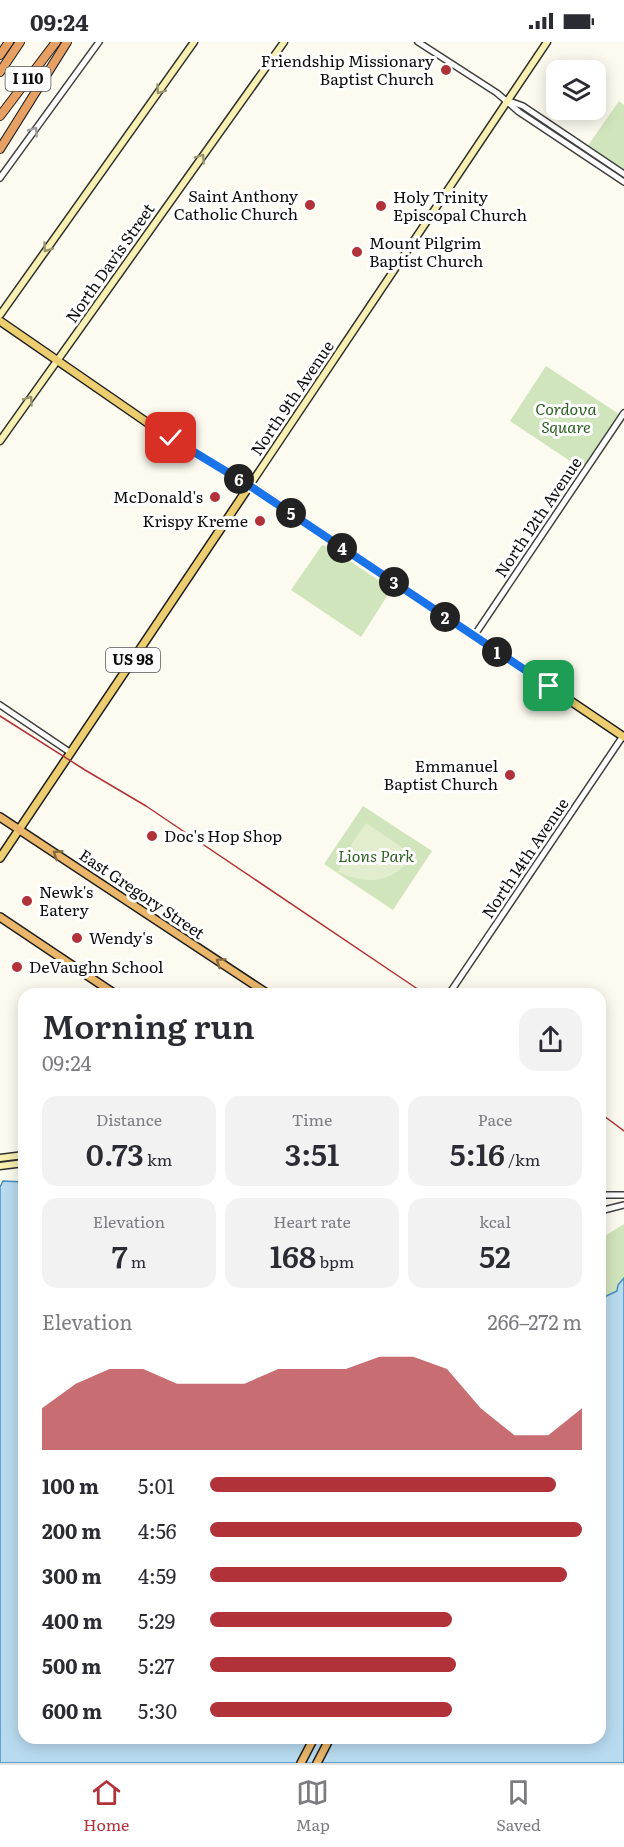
<!DOCTYPE html>
<html lang="en">
<head>
<meta charset="utf-8">
<style>
  :root { --surface:#fff; --page:#f2f2f3; --text:#2b2b33; --muted:#7c7c81; --line:#e1e1e2; --accent:#b13238 }
  body { margin:0; font-family:Literata,serif; background:var(--page); color:var(--text); height:100vh; display:flex; flex-direction:column; font-size:22px; white-space:nowrap }
  * { box-sizing:border-box; margin:0 }
  p { font-size:20px; color:var(--muted) }
  .icon { flex:none; width:33px; height:33px; fill:none; stroke:currentColor; stroke-width:2; stroke-linecap:round; stroke-linejoin:round }
  .map { position:relative; flex:1; overflow:hidden }
  .details { position:absolute; left:18px; top:946px; width:588px; height:756px; display:flex; flex-direction:column; background:var(--surface); border-radius:18px; box-shadow:0 3px 15px #0003 }
  .details>* { flex:none }
  .buttons { position:absolute; left:546px; top:18px; display:grid; gap:12px }
  .buttons a { display:grid; place-items:center; width:60px; height:60px; border-radius:12px; background:var(--surface); box-shadow:0 3px 15px #0003; font-size:30px }
  .pin { position:absolute; display:grid; place-items:center; width:51px; height:51px; color:#fff; margin:-26px; border-radius:12px; box-shadow:0 3px 9px #0006 }
  .km { position:absolute; width:30px; height:30px; margin:-15px; border-radius:50%; background:#222; color:#fff; font-size:16px; line-height:30px; text-align:center }
  .round { display:grid; place-items:center; flex:none; width:63px; height:63px; border-radius:18px; background:var(--page) }
  .summary { display:flex; align-items:center; justify-content:space-between; height:102px; padding:0 24px }
  h1 { font-size:33px; font-weight:600; line-height:45px }
  .stats { display:grid; grid-template-columns:repeat(3,1fr); gap:9px; height:102px; padding:6px 24px }
  .stats div { display:grid; align-content:center; border-radius:15px; background:var(--page); text-align:center }
  .stats b { font-size:30px; font-weight:600 }
  .stats small { font-size:16px; font-weight:400 }
  .stats p { font-size:16px }
  .chart { height:168px; padding:12px 24px }
  .chart p { display:flex; justify-content:space-between }
  .chart svg { width:100%; height:108px; margin-top:6px; fill:var(--accent); opacity:.7 }
  ul { padding:0 24px; list-style:none; font-size:20px }
  li { display:grid; grid-template-columns:96px 72px 1fr; align-items:center; height:45px }
  li i { height:15px; border-radius:8px; background:var(--accent) }
  .status { display:flex; justify-content:space-between; align-items:center; height:42px; padding:0 30px; background:var(--surface); direction:ltr }
  .status svg { height:16px; fill:currentColor }
  .menu { display:flex; justify-content:space-around; align-items:center; height:84px; border-top:2px solid var(--line); background:var(--surface); font-size:16px; color:var(--muted) }
  .menu a { display:grid; justify-items:center; gap:3px }
  .menu .current { color:var(--accent) }
  .map>svg:first-child { display:block }
</style>
</head>
<body>
<div class="status"><b>09:24</b><svg viewBox="0 0 49 12"><path d="M0 12V9h3v3zM5 12V6h3v6zM10 12V3h3v9zM15 12V0h3v12zM26 1h20v11H26zM47 4h2v5h-2z"/></svg></div>
<div class="map">
<svg width="624" height="1721" viewBox="0 0 624 1721">
  <rect width="100%" height="100%" fill="#fdfbef"/>
  <g fill="#d1e5bc">
    <polygon points="619,59 624,63 624,130 587,105"/>
    <polygon points="546,324 622,374 585,429 510,379"/>
    <polygon points="322,503 327,504 389,545 391,548 361,595 291,548"/>
    <polygon points="363,764 432,809 393,868 324,822"/>
    <polygon points="624,1182 624,1236 622,1237 617,1249 600,1257 600,1197"/>
  </g>
  <path fill="#e2edcd" d="M366 781 413 813C393 842 367 843 338 830L353 800Z"/>
  <polygon fill="#b9dbf0" stroke="#4690c0" stroke-width="1.5" points="3,1139 24,1140 24,1696 600,1696 600,1257 617,1249 618,1243 624,1236 624,1721 0,1721 0,1145"/>
  <g fill="none" stroke-linecap="round" stroke-linejoin="round">
    <g stroke="#404040" stroke-width="8">
      <g id="tertiary">
        <polyline points="418,0 497,51 519,70 624,140"/>
        <polyline points="512,60 523,64 624,132"/>
        <polyline points="0,136 99,0"/>
        <polyline points="474,594 624,371"/>
        <polyline points="0,663 71,711"/>
        <polyline points="449,952 623,694"/>
        <polyline points="600,1153 624,1153"/>
        <polyline points="600,1169 624,1163"/>
      </g>
    </g>
    <g stroke="#2f2f2f" stroke-width="9">
      <g id="secondary">
        <polyline points="0,273 194,0"/>
        <polyline points="0,399 284,0"/>
        <polyline points="250,443 547,0"/>
        <polyline points="0,1116 24,1113"/>
        <polyline points="0,1124 24,1121"/>
      </g>
    </g>
    <g stroke="#1e1e1e" stroke-width="10">
      <g id="primary">
        <polyline points="0,279 158,388 250,443 624,695"/>
        <polyline points="0,816 250,443"/>
      </g>
    </g>
    <g stroke="#1e1e1e" stroke-width="10">
      <g id="trunk">
        <polyline points="0,775 268,952"/>
        <polyline points="0,875 115,952"/>
        <polyline points="301,1721 314,1696"/>
        <polyline points="317,1721 330,1696"/>
      </g>
    </g>
    <g stroke="#1e1e1e" stroke-width="10">
      <g id="motorway">
        <polyline points="0,13 9,0"/>
        <polyline points="0,30 20,0"/>
        <polyline points="0,74 56,0"/>
        <polyline points="0,107 67,0"/>
      </g>
    </g>
    <use href="#tertiary" stroke="#fff" stroke-width="5"/>
    <use href="#secondary" stroke="#f7f0b1" stroke-width="6"/>
    <use href="#primary" stroke="#ecce71" stroke-width="7"/>
    <use href="#trunk" stroke="#eab76a" stroke-width="7"/>
    <use href="#motorway" stroke="#e7a064" stroke-width="8"/>
    <g stroke="#b13238" stroke-width="1.5">
      <polyline points="0,674 85,728 146,764 425,952"/>
      <polyline points="600,1071 624,1089"/>
    </g>
  </g>
  <defs><path id="oneway-chevron" d="M-2-3.5L2.5 0L-2 3.5" fill="none" stroke-width="1.6" stroke-linecap="round" stroke-linejoin="round" transform="scale(1.5)"/></defs>
  <g stroke="#99956f">
    <use href="#oneway-chevron" transform="translate(160 48) rotate(126)"/>
    <use href="#oneway-chevron" transform="translate(201 116) rotate(-55)"/>
    <use href="#oneway-chevron" transform="translate(47 206) rotate(126)"/>
    <use href="#oneway-chevron" transform="translate(29 358) rotate(-55)"/>
  </g>
  <use stroke="#9e9e9e" href="#oneway-chevron" transform="translate(34 89) rotate(-55)"/>
  <g stroke="#876a40">
    <use href="#oneway-chevron" transform="translate(57 812) rotate(-147)"/>
    <use href="#oneway-chevron" transform="translate(220 920) rotate(-146)"/>
  </g>
  <g fill="none" stroke-linecap="round" stroke-linejoin="round">
    <g stroke="#fff" stroke-width="12">
      <polyline id="route" points="171,396 250,444 549,644"/>
    </g>
    <use href="#route" stroke="#1a73e8" stroke-width="8"/>
  </g>
  <g fill="#b13238" stroke="#fff" stroke-width="2">
    <circle cx="446" cy="28" r="6"/>
    <circle cx="310" cy="163" r="6"/>
    <circle cx="381" cy="164" r="6"/>
    <circle cx="357" cy="210" r="6"/>
    <circle cx="215" cy="455" r="6"/>
    <circle cx="260" cy="479" r="6"/>
    <circle cx="510" cy="733" r="6"/>
    <circle cx="152" cy="794" r="6"/>
    <circle cx="27" cy="859" r="6"/>
    <circle cx="77" cy="896" r="6"/>
    <circle cx="17" cy="925" r="6"/>
  </g>
  <g text-anchor="middle" stroke-width="6" stroke-linejoin="round" paint-order="stroke">
    <g fill="#fff" stroke="#565656" stroke-width="1.5">
      <rect x="5.5" y="25" width="45" height="24" rx="4.5"/>
      <rect x="106" y="606" width="54" height="24" rx="4.5"/>
    </g>
    <g font-size="15" font-weight="bold" fill="#0d0d0d">
      <text x="28" y="42">I 110</text>
      <text x="133" y="623">US 98</text>
    </g>
    <g font-size="16" fill="#0d0d0d" stroke="#fff" text-anchor="start">
      <text x="434" y="25" text-anchor="end">Friendship Missionary<tspan x="434" dy="18">Baptist Church</tspan></text>
      <text x="298" y="160" text-anchor="end">Saint Anthony<tspan x="298" dy="18">Catholic Church</tspan></text>
      <text x="393" y="161">Holy Trinity<tspan x="393" dy="18">Episcopal Church</tspan></text>
      <text x="369" y="207">Mount Pilgrim<tspan x="369" dy="18">Baptist Church</tspan></text>
      <text x="203" y="461" text-anchor="end">McDonald's</text>
      <text x="248" y="485" text-anchor="end">Krispy Kreme</text>
      <text x="498" y="730" text-anchor="end">Emmanuel<tspan x="498" dy="18">Baptist Church</tspan></text>
      <text x="164" y="800">Doc's Hop Shop</text>
      <text x="39" y="856">Newk's<tspan x="39" dy="18">Eatery</tspan></text>
      <text x="89" y="902">Wendy's</text>
      <text x="29" y="931">DeVaughn School</text>
    </g>
    <g font-size="16" fill="#0d0d0d" stroke="#fff">
      <text transform="translate(110 221) rotate(-55)" y="6">North Davis Street</text>
      <text transform="translate(292 356) rotate(-56)" y="6">North 9th Avenue</text>
      <text transform="translate(538 475) rotate(-56)" y="6">North 12th Avenue</text>
      <text transform="translate(525 816) rotate(-56)" y="6">North 14th Avenue</text>
      <text transform="translate(142 852) rotate(34)" y="6">East Gregory Street</text>
    </g>
    <g font-size="16" font-style="italic" fill="#305f24" stroke="#fff">
      <text x="566" y="373">Cordova<tspan x="566" dy="18">Square</tspan></text>
      <text x="376" y="820">Lions Park</text>
    </g>
  </g>
</svg>
<div class="buttons">
<a><svg class="icon" aria-label="layers" viewBox="0 0 24 24"><path d="M12 4l9 5-9 5-9-5zM3 14l9 5 9-5"/></svg></a>
</div>
<div class="pin" style="left:549px;top:644px;background:#1e9e55"><svg class="icon" aria-label="arrive" viewBox="0 0 24 24"><path d="M6 21V4h12l-3 4 3 4H6"/></svg></div>
<div class="pin" style="left:171px;top:396px;background:#d93025"><svg class="icon" aria-label="check" viewBox="0 0 24 24"><path d="M5 12l5 5 9-10"/></svg></div>
<b class="km" style="left:497px;top:610px">1</b>
<b class="km" style="left:445px;top:575px">2</b>
<b class="km" style="left:394px;top:540px">3</b>
<b class="km" style="left:342px;top:506px">4</b>
<b class="km" style="left:291px;top:471px">5</b>
<b class="km" style="left:239px;top:437px">6</b>
<section class="details">
<div class="summary"><div><h1>Morning run</h1><p>09:24</p></div><a class="round"><svg class="icon" aria-label="share" viewBox="0 0 24 24"><path d="M12 15V3M7 8l5-5 5 5M5 13v7h14v-7"/></svg></a></div>
<div class="stats">
<div><p>Distance</p><b>0.73<small> km</small></b></div>
<div><p>Time</p><b>3:51</b></div>
<div><p>Pace</p><b>5:16<small> /km</small></b></div>
</div>
<div class="stats">
<div><p>Elevation</p><b>7<small> m</small></b></div>
<div><p>Heart rate</p><b>168<small> bpm</small></b></div>
<div><p>kcal</p><b>52</b></div>
</div>
<div class="chart"><p><span>Elevation</span>266–272 m</p>
<svg viewBox="0 0 160 44" preserveAspectRatio="none"><path d="M0 44V27L10 17L20 11L30 11L40 17L50 17L60 17L70 11L80 11L90 11L100 6L110 6L120 11L130 27L140 38L150 38L160 27V44z"/></svg>
</div>
<ul>
<li><b>100 m</b>5:01<i style="width:93%"></i></li>
<li><b>200 m</b>4:56<i style="width:100%"></i></li>
<li><b>300 m</b>4:59<i style="width:96%"></i></li>
<li><b>400 m</b>5:29<i style="width:65%"></i></li>
<li><b>500 m</b>5:27<i style="width:66%"></i></li>
<li><b>600 m</b>5:30<i style="width:65%"></i></li>
</ul>
</section>
</div>
<nav class="menu">
<a class="current"><svg class="icon" aria-label="home" viewBox="0 0 24 24"><path d="M3 11l9-7 9 7M6 9v11h12V9"/></svg>Home</a>
<a><svg class="icon" aria-label="map" viewBox="0 0 24 24"><path d="M3 6l6-2 6 2 6-2v14l-6 2-6-2-6 2zM9 4v14M15 6v14"/></svg>Map</a>
<a><svg class="icon" aria-label="saved" viewBox="0 0 24 24"><path d="M7 4h10v16l-5-4-5 4z"/></svg>Saved</a>
</nav>
</body>
</html>
